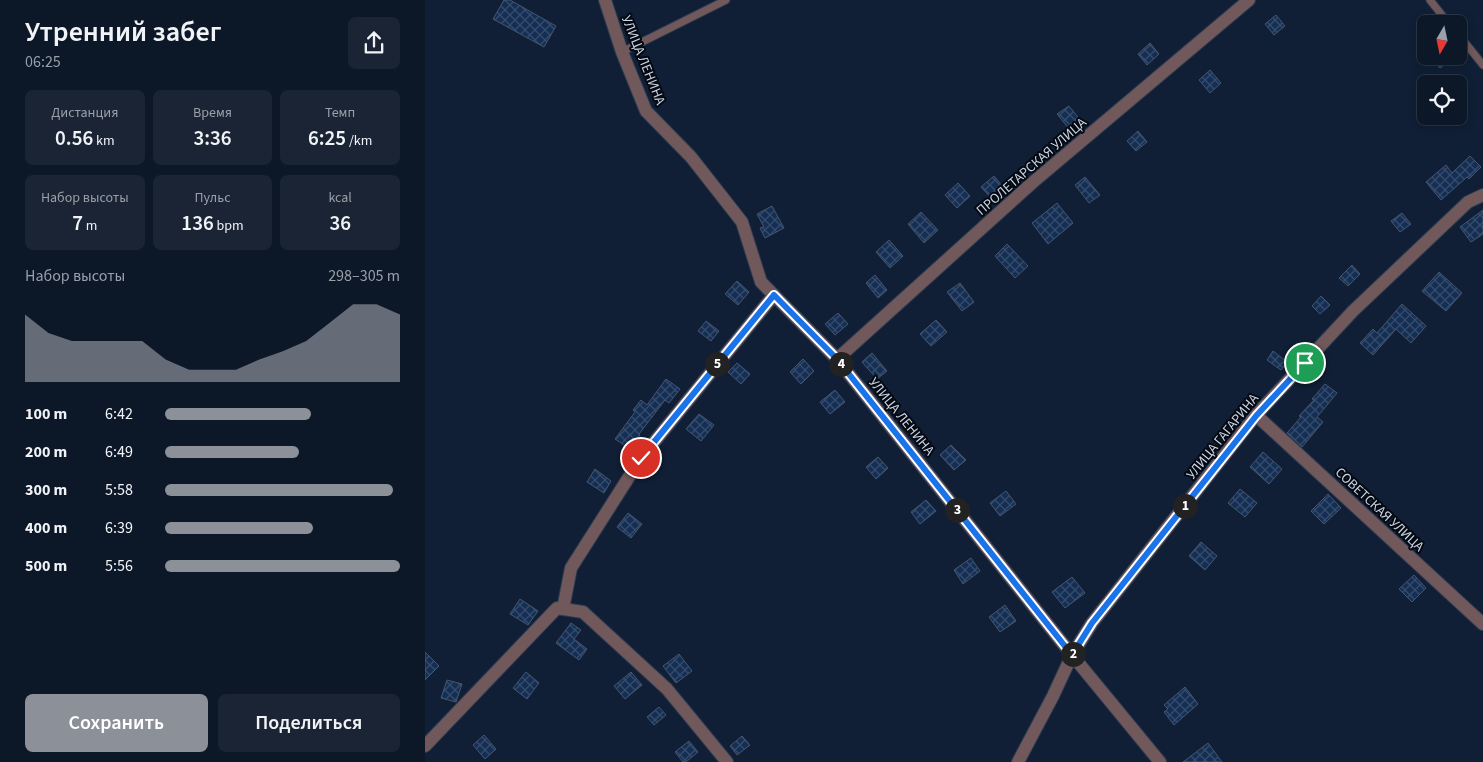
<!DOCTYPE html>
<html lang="ru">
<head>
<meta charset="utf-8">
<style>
  :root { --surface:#0c1728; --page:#1a2434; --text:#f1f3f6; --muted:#9a9fa8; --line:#2c3645; --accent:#8c9099 }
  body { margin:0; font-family:"Source Sans 3",sans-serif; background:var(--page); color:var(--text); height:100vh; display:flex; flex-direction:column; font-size:19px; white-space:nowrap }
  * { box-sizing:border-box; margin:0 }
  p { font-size:16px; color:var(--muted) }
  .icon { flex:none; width:28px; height:28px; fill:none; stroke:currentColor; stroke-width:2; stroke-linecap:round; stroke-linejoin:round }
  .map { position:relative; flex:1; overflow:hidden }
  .panel { display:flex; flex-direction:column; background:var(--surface); width:425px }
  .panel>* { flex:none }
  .needle { width:32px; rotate:189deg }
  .tools { position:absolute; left:992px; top:15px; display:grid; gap:10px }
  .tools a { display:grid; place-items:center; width:50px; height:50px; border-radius:8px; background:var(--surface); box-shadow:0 2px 8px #0003,0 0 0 1px var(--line); font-size:25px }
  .pin { position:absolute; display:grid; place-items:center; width:42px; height:42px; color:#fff; margin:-21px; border:2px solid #fff; border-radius:50%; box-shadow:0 1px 5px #0007 }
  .km { position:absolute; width:25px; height:25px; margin:-12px; border-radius:50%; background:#222; color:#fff; font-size:14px; line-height:25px; text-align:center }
  .round { display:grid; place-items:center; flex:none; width:52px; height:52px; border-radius:8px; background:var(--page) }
  .summary { display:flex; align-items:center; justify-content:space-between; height:85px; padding:0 25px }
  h1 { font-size:28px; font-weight:600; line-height:38px }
  .figures { display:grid; grid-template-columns:repeat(3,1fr); gap:8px; height:85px; padding:5px 25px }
  .figures div { display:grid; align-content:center; border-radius:8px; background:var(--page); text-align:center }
  .figures b { font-size:21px; font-weight:600 }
  .figures small { font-size:14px; font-weight:400 }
  .figures p { font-size:14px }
  .chart { height:140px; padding:10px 25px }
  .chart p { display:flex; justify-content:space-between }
  .chart svg { width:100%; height:90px; margin-top:5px; fill:var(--accent); opacity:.7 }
  .primary-button { display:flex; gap:10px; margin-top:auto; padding:10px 25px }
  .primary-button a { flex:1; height:58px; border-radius:8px; background:var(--accent); color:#fff; font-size:20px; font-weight:600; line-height:58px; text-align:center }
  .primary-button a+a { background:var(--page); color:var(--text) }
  ul { padding:0 25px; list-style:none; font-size:16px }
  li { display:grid; grid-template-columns:80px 60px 1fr; align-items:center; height:38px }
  li i { height:12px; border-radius:6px; background:var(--accent) }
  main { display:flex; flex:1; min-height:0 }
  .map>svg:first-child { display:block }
</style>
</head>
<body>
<main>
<section class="panel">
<div class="summary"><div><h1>Утренний забег</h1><p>06:25</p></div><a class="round"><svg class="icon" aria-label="share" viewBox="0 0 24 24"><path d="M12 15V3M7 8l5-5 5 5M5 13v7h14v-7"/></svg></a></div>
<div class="figures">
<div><p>Дистанция</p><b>0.56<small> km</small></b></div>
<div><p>Время</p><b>3:36</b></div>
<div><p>Темп</p><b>6:25<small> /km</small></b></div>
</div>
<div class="figures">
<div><p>Набор высоты</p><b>7<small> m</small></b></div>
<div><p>Пульс</p><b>136<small> bpm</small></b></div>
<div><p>kcal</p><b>36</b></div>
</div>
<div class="chart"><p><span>Набор высоты</span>298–305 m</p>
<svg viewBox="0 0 160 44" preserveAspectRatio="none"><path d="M0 44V11L10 20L20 24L30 24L40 24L50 24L60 33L70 38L80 38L90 38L100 33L110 29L120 24L130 15L140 6L150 6L160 11V44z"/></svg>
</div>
<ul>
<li><b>100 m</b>6:42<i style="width:62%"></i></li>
<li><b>200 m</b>6:49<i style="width:57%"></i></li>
<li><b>300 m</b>5:58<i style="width:97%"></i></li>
<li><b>400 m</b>6:39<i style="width:63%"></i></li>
<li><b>500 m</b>5:56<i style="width:100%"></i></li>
</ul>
<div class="primary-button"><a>Сохранить</a><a>Поделиться</a></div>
</section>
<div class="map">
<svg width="1058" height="762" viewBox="0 0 1058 762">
  <defs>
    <pattern id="building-cross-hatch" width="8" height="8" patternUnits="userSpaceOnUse" patternTransform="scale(1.25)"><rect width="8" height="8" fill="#152f54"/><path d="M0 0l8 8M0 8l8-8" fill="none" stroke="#364c6c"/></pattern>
  </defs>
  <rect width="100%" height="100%" fill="#101f35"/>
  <g fill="url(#building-cross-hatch)" stroke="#44556f">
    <polygon points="79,0 85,0 131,26 119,47 68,19"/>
    <polygon points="851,15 860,26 849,35 840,24"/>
    <polygon points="725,43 734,54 722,65 713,54"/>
    <polygon points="1005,56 1031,56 1015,68"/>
    <polygon points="785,70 796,83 785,93 774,80"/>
    <polygon points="644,106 656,121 645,130 632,114"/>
    <polygon points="713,131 722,142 711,151 702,141"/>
    <polygon points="1045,156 1056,167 1044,179 1042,177 1016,200 1001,182 1021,165 1027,173"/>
    <polygon points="569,176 578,187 566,198 556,187"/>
    <polygon points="660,177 675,195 664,203 650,185"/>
    <polygon points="533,183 545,196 532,208 520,195"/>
    <polygon points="632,203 648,223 623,244 607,223"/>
    <polygon points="347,206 359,228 340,238 335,228 339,227 332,214"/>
    <polygon points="1058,210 1058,234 1046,242 1035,227"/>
    <polygon points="496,212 513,230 499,243 483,224"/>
    <polygon points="977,213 986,224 975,232 966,221"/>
    <polygon points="464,240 478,256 465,268 451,252"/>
    <polygon points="582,244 603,266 590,278 570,256"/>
    <polygon points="927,265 935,274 923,286 914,278"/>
    <polygon points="1014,272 1037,293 1021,311 997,291"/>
    <polygon points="450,275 462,290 453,298 441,283"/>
    <polygon points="312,281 324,292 313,305 300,294"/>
    <polygon points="535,283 549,302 537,311 522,292"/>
    <polygon points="896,296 905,305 895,314 887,306"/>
    <polygon points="977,304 1001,326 986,343 971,329 948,355 935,343 948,329 952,333"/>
    <polygon points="413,313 423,324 410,335 400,324"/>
    <polygon points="511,320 522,332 506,346 495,334"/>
    <polygon points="281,321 294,331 286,341 273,331"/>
    <polygon points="848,351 862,362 856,370 842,360"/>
    <polygon points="447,353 462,371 452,379 437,362"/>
    <polygon points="378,359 389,371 376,384 365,372"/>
    <polygon points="312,363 325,374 316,384 303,372"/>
    <polygon points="241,379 255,389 244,403 240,400 214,434 215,435 205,449 190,439 210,412 208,410 216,400 222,405"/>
    <polygon points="900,384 912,393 892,417 898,422 877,447 862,433 876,417 874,416 889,400 887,399"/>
    <polygon points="410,390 420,402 405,414 395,402"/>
    <polygon points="274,414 289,425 276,441 261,429"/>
    <polygon points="526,445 541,460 529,470 515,455"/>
    <polygon points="838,452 857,469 844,484 825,467"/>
    <polygon points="453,457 463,468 451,479 441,467"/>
    <polygon points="170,469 186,481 179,493 162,482"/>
    <polygon points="815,489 832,503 820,517 803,503"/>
    <polygon points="581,491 591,504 575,516 565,503"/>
    <polygon points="903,494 916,508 899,524 886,511"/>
    <polygon points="501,500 511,511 495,524 486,512"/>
    <polygon points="203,513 217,524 206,538 192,527"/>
    <polygon points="776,542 792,556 780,570 764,556"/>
    <polygon points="546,558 555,571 538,584 529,570"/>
    <polygon points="989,575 1001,588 987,602 974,589"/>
    <polygon points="647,577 660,593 640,608 627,592"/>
    <polygon points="95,599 113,611 103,625 85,614"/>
    <polygon points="580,605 591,621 575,632 564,617"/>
    <polygon points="146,623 156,630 149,639 162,649 154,660 131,643"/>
    <polygon points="0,652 14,666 0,680"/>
    <polygon points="254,654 267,671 251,683 238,666"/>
    <polygon points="101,672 114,683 102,699 88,688"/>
    <polygon points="206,672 217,685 200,699 189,686"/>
    <polygon points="22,680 37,684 31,702 16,698"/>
    <polygon points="760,687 773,704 749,725 739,712 743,709 739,705"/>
    <polygon points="234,707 241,715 229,725 222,717"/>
    <polygon points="59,735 71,749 60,759 48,745"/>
    <polygon points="317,736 325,745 312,755 305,746"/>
    <polygon points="264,741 273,752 261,762 258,762 250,752"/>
    <polygon points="783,743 797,762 758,762"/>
  </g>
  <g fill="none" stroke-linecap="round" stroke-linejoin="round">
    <g stroke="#2e3c51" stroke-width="9">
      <g id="lane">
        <polyline points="1005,0 1024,24"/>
        <polyline points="1034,35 1058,65"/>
        <polyline points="197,52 301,0"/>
      </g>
    </g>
    <g stroke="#2e3c51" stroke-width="14">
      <g id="street">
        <polyline points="180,0 197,52 221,111 266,157 317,222 336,282 412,359 647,655 735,762"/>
        <polyline points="412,359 607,183 824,0"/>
        <polyline points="831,415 1058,624"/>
        <polyline points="138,609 146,568 216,458 349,295"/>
        <polyline points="0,746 132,608 158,612 242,689 302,762"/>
        <polyline points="593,762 628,696 647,655 667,623 831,415 928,311 1043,202 1058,195"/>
      </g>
    </g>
    <use href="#lane" stroke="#71585b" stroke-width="7"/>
    <use href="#street" stroke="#71585b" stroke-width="12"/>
  </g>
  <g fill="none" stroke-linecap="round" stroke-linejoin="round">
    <g stroke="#fff" stroke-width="10">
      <polyline id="route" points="216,458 349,295 412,359 647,655 667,623 831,416 880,363"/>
    </g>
    <use href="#route" stroke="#1a73e8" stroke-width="6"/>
  </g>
  <g text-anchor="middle" stroke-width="4" stroke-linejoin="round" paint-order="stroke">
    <g font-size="14" fill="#cbd5e4" stroke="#040912">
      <text transform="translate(219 60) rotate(68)" y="5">УЛИЦА ЛЕНИНА</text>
      <text transform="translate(606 166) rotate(-41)" y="5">ПРОЛЕТАРСКАЯ УЛИЦА</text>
      <text transform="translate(477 416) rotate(51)" y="5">УЛИЦА ЛЕНИНА</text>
      <text transform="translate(797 436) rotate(-51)" y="5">УЛИЦА ГАГАРИНА</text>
      <text transform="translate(955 509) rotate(43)" y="5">СОВЕТСКАЯ УЛИЦА</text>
    </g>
  </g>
</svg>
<div class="tools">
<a><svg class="needle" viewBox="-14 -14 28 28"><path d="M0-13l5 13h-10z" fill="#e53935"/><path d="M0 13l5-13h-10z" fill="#9a9fa8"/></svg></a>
<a><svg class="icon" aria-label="locate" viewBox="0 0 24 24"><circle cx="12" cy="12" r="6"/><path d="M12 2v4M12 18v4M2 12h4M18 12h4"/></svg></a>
</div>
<div class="pin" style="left:880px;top:363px;background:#1e9e55"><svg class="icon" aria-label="arrive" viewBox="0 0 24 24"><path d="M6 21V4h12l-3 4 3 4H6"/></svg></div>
<div class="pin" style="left:216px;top:458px;background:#d93025"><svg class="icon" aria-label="check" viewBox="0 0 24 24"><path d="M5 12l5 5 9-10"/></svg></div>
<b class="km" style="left:760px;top:506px">1</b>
<b class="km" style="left:648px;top:654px">2</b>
<b class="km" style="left:532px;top:510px">3</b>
<b class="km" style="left:416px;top:364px">4</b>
<b class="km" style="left:292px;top:364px">5</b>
</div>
</main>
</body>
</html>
